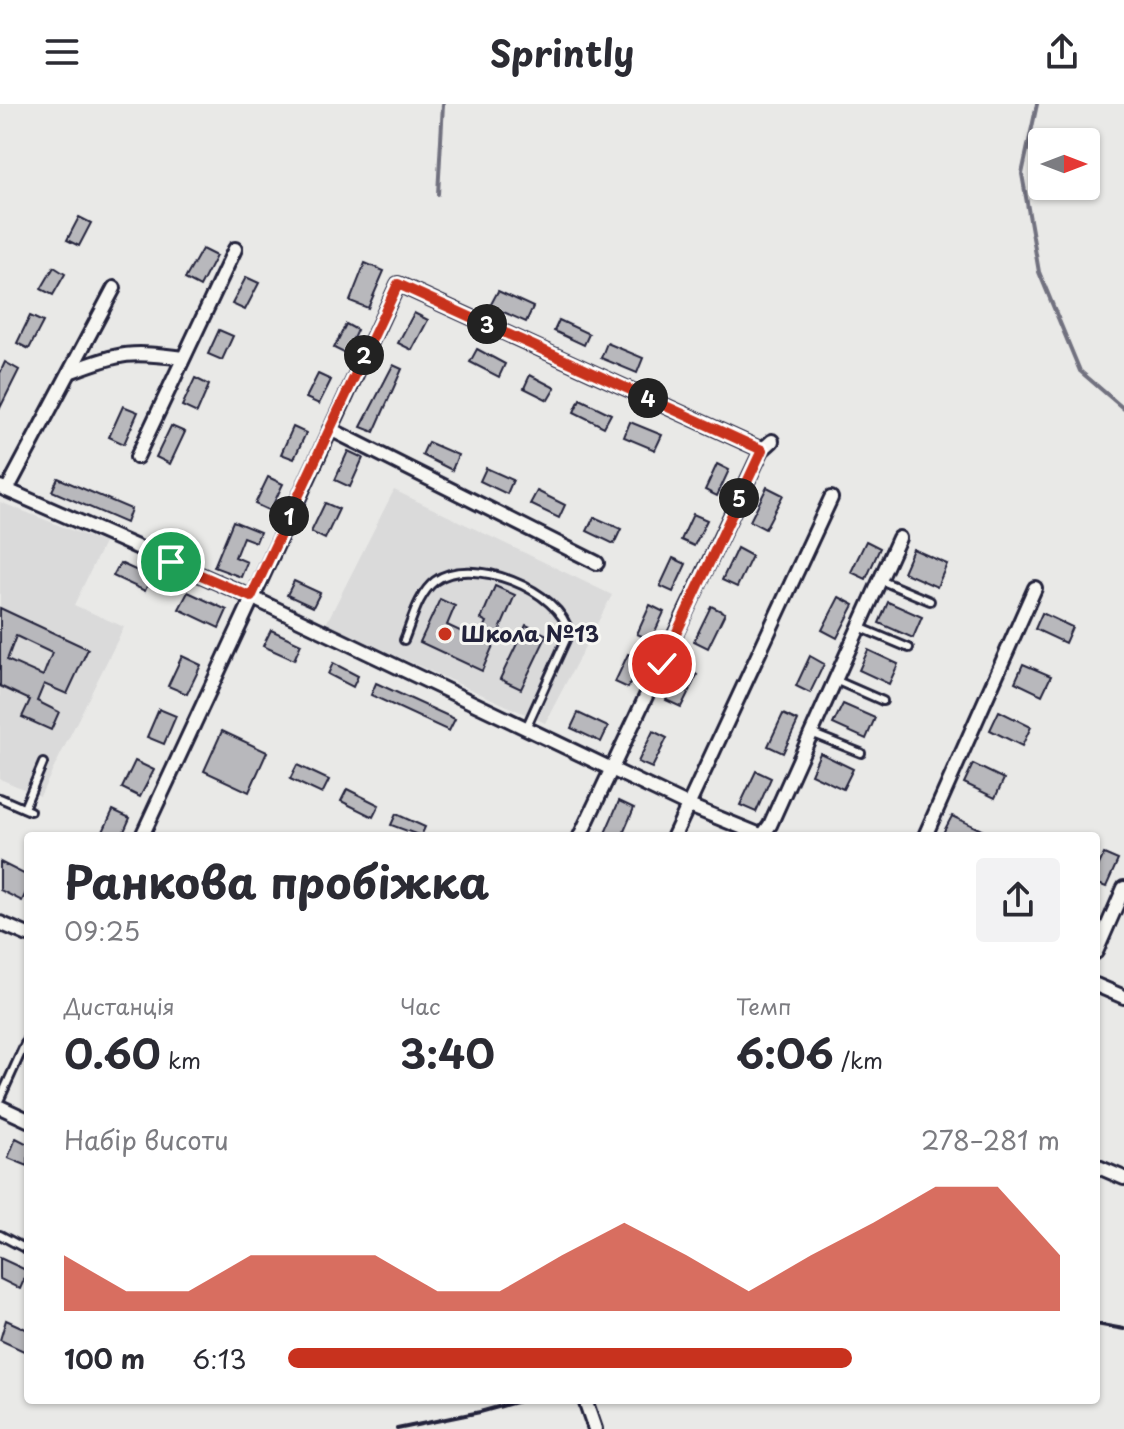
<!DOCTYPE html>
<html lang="uk">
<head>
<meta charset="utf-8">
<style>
  :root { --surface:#fff; --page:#f2f2f3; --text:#2b2b33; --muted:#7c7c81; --accent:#c8321e }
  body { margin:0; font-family:"Playpen Sans",sans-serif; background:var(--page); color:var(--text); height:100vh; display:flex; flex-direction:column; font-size:30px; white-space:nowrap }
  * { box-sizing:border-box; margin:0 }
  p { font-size:26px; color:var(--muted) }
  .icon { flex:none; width:44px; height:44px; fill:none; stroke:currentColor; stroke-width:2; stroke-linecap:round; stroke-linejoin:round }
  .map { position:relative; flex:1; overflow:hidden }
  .panel { position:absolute; left:24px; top:728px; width:1076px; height:572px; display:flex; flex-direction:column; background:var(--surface); border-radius:8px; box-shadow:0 2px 6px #0004 }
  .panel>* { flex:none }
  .needle { width:52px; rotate:90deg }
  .buttons { position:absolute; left:1028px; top:24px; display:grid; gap:16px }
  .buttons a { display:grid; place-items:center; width:72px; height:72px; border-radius:8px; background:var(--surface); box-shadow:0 2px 6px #0004; font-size:40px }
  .pin { position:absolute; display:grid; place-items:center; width:68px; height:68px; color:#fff; margin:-34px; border:4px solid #fff; border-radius:50%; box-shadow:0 2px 8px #0007 }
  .km { position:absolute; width:40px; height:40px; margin:-20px; border-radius:50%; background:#222; color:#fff; font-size:22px; line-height:40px; text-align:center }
  .round { display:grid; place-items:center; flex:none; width:84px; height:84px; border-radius:8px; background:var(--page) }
  .overview { display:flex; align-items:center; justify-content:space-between; height:136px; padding:0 40px }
  h1 { font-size:44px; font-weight:700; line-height:60px }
  .metrics { display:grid; grid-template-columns:repeat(3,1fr); gap:12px; height:136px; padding:8px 40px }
  .metrics div { display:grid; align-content:center }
  .metrics b { font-size:40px; font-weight:700 }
  .metrics small { font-size:22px; font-weight:400 }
  .metrics p { font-size:22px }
  .chart { height:224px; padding:16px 40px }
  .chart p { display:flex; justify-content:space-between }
  .chart svg { width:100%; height:144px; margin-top:8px; fill:var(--accent); opacity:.7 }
  ul { padding:0 40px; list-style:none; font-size:26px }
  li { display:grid; grid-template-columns:128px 96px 1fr; align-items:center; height:60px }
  li i { height:20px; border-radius:10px; background:var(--accent) }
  header { display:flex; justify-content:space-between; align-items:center; height:104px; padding:0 40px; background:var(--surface); font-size:36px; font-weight:700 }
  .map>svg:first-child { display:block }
</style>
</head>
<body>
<header><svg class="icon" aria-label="menu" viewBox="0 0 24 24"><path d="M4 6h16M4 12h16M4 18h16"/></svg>Sprintly<svg class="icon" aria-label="share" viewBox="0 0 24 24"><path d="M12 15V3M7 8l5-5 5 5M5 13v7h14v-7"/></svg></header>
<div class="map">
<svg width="1124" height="1325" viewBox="0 0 1124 1325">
  <rect width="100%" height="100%" fill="#e9e9e7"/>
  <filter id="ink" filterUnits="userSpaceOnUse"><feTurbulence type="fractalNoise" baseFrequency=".0125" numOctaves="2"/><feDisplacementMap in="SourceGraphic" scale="16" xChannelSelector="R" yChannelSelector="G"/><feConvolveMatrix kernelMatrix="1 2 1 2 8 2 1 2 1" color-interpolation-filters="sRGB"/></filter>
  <g filter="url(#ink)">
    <g fill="#dadada">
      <polygon points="394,386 612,491 545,619 326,520"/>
      <polygon points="0,398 104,439 74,501 124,523 40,692 0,675"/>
    </g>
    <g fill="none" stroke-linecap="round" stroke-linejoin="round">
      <g stroke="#71717f" stroke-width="4">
        <polyline points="1037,0 1022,70 1039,168 1080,267 1124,305"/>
        <polyline points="438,90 443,0"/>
      </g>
    </g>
    <g fill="#b8b8bc" stroke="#22223b" stroke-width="2" fill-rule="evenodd">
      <polygon points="79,113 91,119 79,142 67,136"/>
      <polygon points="202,145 216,152 200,183 185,175"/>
      <polygon points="365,159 384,167 368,204 350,197"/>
      <polygon points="54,163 65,170 53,191 41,185"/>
      <polygon points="246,173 259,179 245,206 232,200"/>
      <polygon points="498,187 533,203 526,218 490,202"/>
      <polygon points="414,209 428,216 412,246 398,239"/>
      <polygon points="30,212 43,218 29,245 17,239"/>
      <polygon points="559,216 589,230 584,241 554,227"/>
      <polygon points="346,220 357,226 346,250 334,244"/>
      <polygon points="219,226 233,232 222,256 208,250"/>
      <polygon points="607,239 643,254 637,269 601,254"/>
      <polygon points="477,245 505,260 499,273 470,258"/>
      <polygon points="5,258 19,266 0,304 0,269"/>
      <polygon points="393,261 402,265 374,328 361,323"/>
      <polygon points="318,270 331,276 319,300 306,294"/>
      <polygon points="530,271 555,284 548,296 524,284"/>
      <polygon points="195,274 209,281 197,309 182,302"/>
      <polygon points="580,295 611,310 604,323 574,308"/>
      <polygon points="123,302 138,308 124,340 109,333"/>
      <polygon points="630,318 662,331 655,346 624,333"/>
      <polygon points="171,322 185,328 170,360 156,353"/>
      <polygon points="293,323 306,329 294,355 281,350"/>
      <polygon points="428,338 458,351 452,366 422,351"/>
      <polygon points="348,347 363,354 350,383 335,376"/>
      <polygon points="717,360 729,366 717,392 705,386"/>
      <polygon points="486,364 513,376 507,390 480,377"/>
      <polygon points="268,373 283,380 270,407 255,400"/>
      <polygon points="58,374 131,405 126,419 52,387"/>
      <polygon points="767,383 783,391 765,425 750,417"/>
      <polygon points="537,387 565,401 559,414 530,400"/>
      <polygon points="325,399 339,405 325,435 311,428"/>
      <polygon points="693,410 707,416 694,442 681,436"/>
      <polygon points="594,413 621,425 614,440 587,427"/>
      <polygon points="233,417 260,428 256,438 243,433 235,453 247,458 241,473 214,463"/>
      <polygon points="866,437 880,444 866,475 851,468"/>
      <polygon points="737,444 752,452 737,483 722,476"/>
      <polygon points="913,445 947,460 937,483 903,468"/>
      <polygon points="673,454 686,460 673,488 660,482"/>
      <polygon points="120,459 151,473 145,487 113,472"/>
      <polygon points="294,477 320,489 313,503 287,491"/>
      <polygon points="495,482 515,491 482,567 420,538 440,495 455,502 447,521 479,536 487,518 481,515"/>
      <polygon points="188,488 227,506 219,524 179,505"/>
      <polygon points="839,493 854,501 837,534 822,526"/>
      <polygon points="888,498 922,513 913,534 879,519"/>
      <polygon points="650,501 664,508 651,536 637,530"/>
      <polygon points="711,502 725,509 708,544 694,537"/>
      <path d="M0 504 88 545 67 590 44 580 37 597 59 608 51 626 22 613 30 596 0 582ZM16 532 52 549 43 572 7 556Z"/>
      <polygon points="1042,509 1072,523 1065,539 1035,525"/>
      <polygon points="526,521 547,531 521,585 500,575"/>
      <polygon points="271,526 301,540 294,556 263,542"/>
      <polygon points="868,546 898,560 889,580 859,566"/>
      <polygon points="628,550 641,556 628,584 615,578"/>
      <polygon points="182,552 201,561 187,590 168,582"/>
      <polygon points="810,552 824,560 810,589 796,582"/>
      <polygon points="333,559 358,572 353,583 328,570"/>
      <polygon points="1023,560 1051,572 1042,591 1015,578"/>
      <polygon points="683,563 697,571 681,603 666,596"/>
      <polygon points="376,579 455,615 449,627 371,591"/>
      <polygon points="843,600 875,614 866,635 833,620"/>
      <polygon points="159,605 176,612 164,640 147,633"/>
      <polygon points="999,607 1031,623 1022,642 990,626"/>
      <polygon points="578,609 608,623 601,638 571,624"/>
      <polygon points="783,610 798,617 783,649 768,642"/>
      <polygon points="222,627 267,648 249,688 204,667"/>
      <polygon points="653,627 667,634 652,664 638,658"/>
      <polygon points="820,649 853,665 843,685 811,670"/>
      <polygon points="135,657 154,666 140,693 122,684"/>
      <polygon points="973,660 1004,675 995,694 964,679"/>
      <polygon points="297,661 329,676 322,690 290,675"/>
      <polygon points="756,667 771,674 756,708 740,701"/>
      <polygon points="347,685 379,701 373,713 341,697"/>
      <polygon points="619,697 634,704 622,732 611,732 605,729"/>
      <polygon points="113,706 130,714 122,732 101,732"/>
      <polygon points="396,710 425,723 421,732 391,721"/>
      <polygon points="952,712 994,732 949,732 943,729"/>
      <polygon points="1104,750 1118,756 1106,783 1096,779 1096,767"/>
      <polygon points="0,758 28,772 28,784 22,797 0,786"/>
      <polygon points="16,1034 28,1040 28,1062 8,1054"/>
      <polygon points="0,1154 28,1167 20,1185 0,1175"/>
      <polygon points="6,1216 28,1226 28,1249 0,1236"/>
    </g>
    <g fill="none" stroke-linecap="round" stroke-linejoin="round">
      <g stroke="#22223b" stroke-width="12">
        <g id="service">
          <polyline points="880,476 930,497"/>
          <polyline points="859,523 909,544"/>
          <path d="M404 536C412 517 418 490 435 477 470 450 561 486 569 529L526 624"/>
          <polyline points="835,576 883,597"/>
          <polyline points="811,629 861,649"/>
          <polyline points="0,694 30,707"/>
          <polyline points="24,704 43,659"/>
          <polyline points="0,995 28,933"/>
          <polyline points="0,1131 28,1146"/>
        </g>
      </g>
      <g stroke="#22223b" stroke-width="18">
        <g id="minor">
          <path d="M72 267C122 248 131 247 183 254"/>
          <polyline points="330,325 597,459"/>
          <polyline points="137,353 235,145"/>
          <polyline points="0,383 251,493 687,701 763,732"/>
          <polyline points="7,386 114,184"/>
          <polyline points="142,732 398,180 762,346"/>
          <polyline points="580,732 762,346 772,337"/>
          <polyline points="674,732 831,394"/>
          <polyline points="762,732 770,721 899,434"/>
          <polyline points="925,732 1035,484"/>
          <polyline points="0,819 28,831"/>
          <polyline points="1096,848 1124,784"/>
          <polyline points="1096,881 1124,893"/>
          <polyline points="0,1003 28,1016"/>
          <polyline points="1096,1062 1124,1074"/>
          <polyline points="585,1296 595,1325"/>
        </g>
      </g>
      <use href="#service" stroke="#f6f6f2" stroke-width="6"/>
      <use href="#minor" stroke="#f6f6f2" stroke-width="12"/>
      <g stroke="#22223b" stroke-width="4">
        <polyline points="1096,1220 1124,1225"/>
        <polyline points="397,1325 480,1308 523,1296"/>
      </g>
    </g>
  </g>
  <g fill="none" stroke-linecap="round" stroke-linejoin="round" filter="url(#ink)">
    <g stroke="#fff" stroke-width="16">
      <polyline id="route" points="171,458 251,493 398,180 762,346 662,560"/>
    </g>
    <use href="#route" stroke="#c8321e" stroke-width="10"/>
  </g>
  <circle fill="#c8321e" stroke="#f6f6f2" stroke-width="3" cx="445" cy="530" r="8"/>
  <g text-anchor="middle" stroke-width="6" stroke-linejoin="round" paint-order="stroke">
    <g font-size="22" font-weight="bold" fill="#22223b" stroke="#f6f6f2" text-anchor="start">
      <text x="461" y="538">Школа №13</text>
    </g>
  </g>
</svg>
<div class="buttons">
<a><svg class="needle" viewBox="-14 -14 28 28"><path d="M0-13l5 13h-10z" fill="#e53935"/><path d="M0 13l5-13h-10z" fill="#7c7c81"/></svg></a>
</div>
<div class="pin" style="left:171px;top:458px;background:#1e9e55"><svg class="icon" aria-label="arrive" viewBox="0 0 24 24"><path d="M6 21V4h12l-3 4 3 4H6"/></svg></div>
<div class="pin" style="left:662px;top:560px;background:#d93025"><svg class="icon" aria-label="check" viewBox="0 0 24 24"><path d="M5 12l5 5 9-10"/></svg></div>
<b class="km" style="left:289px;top:412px">1</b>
<b class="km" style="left:364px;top:251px">2</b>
<b class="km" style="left:487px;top:220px">3</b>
<b class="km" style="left:648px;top:294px">4</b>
<b class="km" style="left:739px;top:394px">5</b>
<section class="panel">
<div class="overview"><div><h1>Ранкова пробіжка</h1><p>09:25</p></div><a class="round"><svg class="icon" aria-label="share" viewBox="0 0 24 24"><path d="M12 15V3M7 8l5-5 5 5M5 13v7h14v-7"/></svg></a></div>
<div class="metrics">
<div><p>Дистанція</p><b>0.60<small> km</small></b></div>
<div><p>Час</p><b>3:40</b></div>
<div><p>Темп</p><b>6:06<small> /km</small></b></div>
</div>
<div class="chart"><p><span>Набір висоти</span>278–281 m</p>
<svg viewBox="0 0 160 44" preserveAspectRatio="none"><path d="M0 44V27L10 38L20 38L30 27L40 27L50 27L60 38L70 38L80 27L90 17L100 27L110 38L120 27L130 17L140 6L150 6L160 27V44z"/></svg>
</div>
<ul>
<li><b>100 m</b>6:13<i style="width:73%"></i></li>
</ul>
</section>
</div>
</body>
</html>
